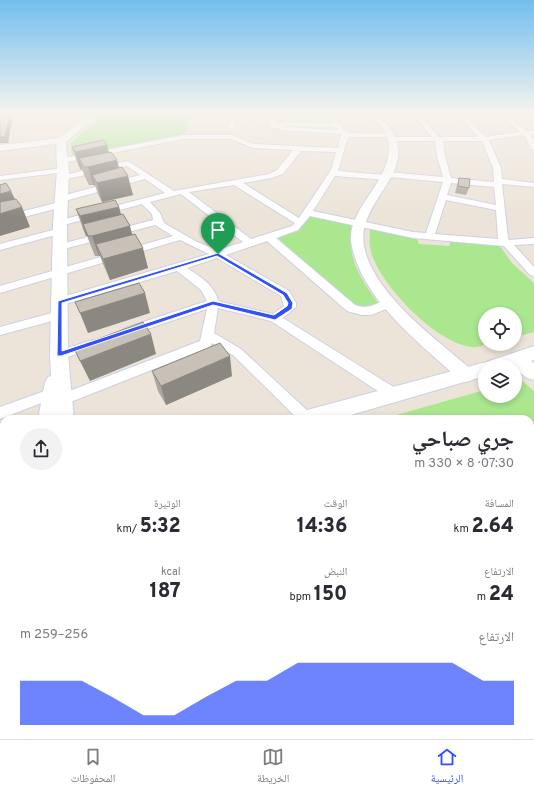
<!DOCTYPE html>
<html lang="ar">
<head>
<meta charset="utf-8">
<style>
  :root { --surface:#fff; --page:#f2f2f3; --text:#2b2b33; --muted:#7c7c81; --line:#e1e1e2; --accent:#3151ff }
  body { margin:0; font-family:Overpass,"Noto Naskh Arabic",sans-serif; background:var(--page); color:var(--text); direction:rtl; height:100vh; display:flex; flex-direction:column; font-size:15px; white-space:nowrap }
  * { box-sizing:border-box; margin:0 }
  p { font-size:13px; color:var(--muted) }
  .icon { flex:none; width:22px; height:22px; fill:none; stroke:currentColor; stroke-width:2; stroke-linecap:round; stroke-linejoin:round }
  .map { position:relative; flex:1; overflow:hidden; direction:ltr }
  .details { position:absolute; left:0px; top:415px; width:534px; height:324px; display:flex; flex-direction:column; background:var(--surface); border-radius:12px 12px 0 0; box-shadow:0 2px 6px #0003; direction:rtl }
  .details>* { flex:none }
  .buttons { position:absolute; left:478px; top:307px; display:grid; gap:8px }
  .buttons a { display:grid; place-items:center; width:44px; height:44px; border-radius:50%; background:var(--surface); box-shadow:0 2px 6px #0003; font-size:20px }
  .pin { position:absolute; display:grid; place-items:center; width:34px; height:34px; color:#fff; margin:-41px -17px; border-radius:50% 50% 50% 0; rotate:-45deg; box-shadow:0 0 4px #0007 }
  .pin .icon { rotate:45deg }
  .round { display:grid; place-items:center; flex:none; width:42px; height:42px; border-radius:21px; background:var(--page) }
  .head { display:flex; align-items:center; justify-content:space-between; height:68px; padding:0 20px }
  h1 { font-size:22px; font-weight:800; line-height:30px }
  .stats { display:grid; grid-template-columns:repeat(3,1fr); gap:6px; height:68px; padding:4px 20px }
  .stats div { display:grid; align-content:center }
  .stats b { font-size:20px; font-weight:800 }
  .stats small { font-size:11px; font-weight:400 }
  .stats p { font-size:11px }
  .chart { height:112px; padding:8px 20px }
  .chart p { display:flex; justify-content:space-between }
  .chart svg { width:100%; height:72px; margin-top:4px; fill:var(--accent); opacity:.7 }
  .tabs { display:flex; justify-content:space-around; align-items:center; height:56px; border-top:1px solid var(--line); background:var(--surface); font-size:11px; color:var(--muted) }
  .tabs a { display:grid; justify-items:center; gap:2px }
  .tabs .active { color:var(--accent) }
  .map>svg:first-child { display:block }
</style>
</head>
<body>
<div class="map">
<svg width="534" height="739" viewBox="0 0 534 739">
  <rect width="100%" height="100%" fill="#ece4d8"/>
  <g fill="#aae78f">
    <polygon points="107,112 192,112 185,134 72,156 71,143"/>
    <path d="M308 216 352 225C346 257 360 278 378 303L370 311 361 310 278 242 280 237 299 231Z"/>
    <path d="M370 229 417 238 419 244 450 246V240L497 242 512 263 534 283V332L515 337V314H485V344H487C483 345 477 348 473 347 437 345 375 281 370 247 369 241 370 234 370 229Z"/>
    <polygon points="521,380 534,391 534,617 530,618 530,419 382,419 485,390 485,396 515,396 515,382"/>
    <polygon points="89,735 243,735 233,739 89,739"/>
  </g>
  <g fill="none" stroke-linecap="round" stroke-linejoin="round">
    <g stroke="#cdd0e2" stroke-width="2">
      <g id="minor">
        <polygon points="233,112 239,112 234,128 231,130 228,128"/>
        <path d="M269 112H275L276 124 282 122 332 123 325 112H331L347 133 393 134V136L391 137H348L338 171 385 175V172H388L443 177 437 156 435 141H393L389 139 393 137H432L411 112H418L439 137H478L454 112H461L486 137 520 132 497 112H504L527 131 534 130V134L530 135 534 141V149H531L524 135 489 140 501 168 502 179 534 183V187L502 184 508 238 509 240 534 238V244L514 245 534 267V276L530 275 504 246 413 238 310 216 298 230 276 238 355 305C373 312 381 297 394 300L396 303 394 306 371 315H362L347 311 267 241 226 255 289 291 296 303V307L283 318 400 391 402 395 400 399 395 400 390 399 271 321 218 308 214 333 241 349 312 415 314 419H298L233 355 212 343 210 347 68 403 63 404 58 403 56 399 57 397 0 419V407L53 388 58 389 60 393 59 395 200 341 207 309 129 335 125 334 123 331 125 328 207 301 201 290 177 271 59 306 55 305 53 302 55 299 209 254 180 240 0 293V286L173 236 155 225 60 250 57 249 55 247 57 245 153 220 152 214 142 204 60 226 55 223 57 221 165 193 145 179 61 202 58 201 57 199 58 197 140 175 127 166 62 180H59V176L128 161 174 191 269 174 277 170 293 150 253 148 231 139H183L62 163H59V159L183 135H232L254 144 338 148 341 134 280 130 279 128H273L270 126ZM285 126 335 127 337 130 285 127ZM443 141H482L493 168 494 182 451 178 445 156ZM301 151 336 152 331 170 299 218 243 183 271 178 283 174ZM335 176 386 180H389V177L443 182 426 233 413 232 313 211ZM451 183 494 187 496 205 447 195ZM234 185 295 223 292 226 251 239 189 192ZM181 194 243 242 218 250 197 242 164 223 160 213 150 202ZM446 200 496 210 498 239 435 234ZM217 258 281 296 284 306 273 314 218 301C215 285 199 276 187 268Z"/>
        <polygon points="523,112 531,112 534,114 534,119"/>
        <polygon points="63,168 66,168 66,172 0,180 0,176"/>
        <polygon points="60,202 64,205 63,207 0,223 0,217"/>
        <polygon points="60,228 65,231 63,233 0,250 0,244"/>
        <polygon points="59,311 63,312 65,315 63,318 0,335 0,327"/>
        <polygon points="92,340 96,341 98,344 96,347 59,360 55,358 53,355 55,352"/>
      </g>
    </g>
    <g stroke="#cdd0e2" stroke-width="2">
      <g id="tertiary">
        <path d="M366 112H375C437 166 355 195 364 246 373 294 436 339 472 370L475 375 472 380 466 382 460 380C421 344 364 302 352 247 342 206 405 175 385 132 381 124 372 119 366 112Z"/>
        <polygon points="61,138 64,139 66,141 64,143 0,151 0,145"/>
      </g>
    </g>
    <g stroke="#cdd0e2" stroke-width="2">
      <g id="secondary">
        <polygon points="91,112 101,112 66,142 69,170 67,223 68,355 74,419 38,419 45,382 48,377 51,376 50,355 53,223 57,170 56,141"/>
        <polygon points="534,346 534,360 531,361 534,363 534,380 527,378 515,369 515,366 485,366 485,376 337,419 297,419 300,413 307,410 486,362"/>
        <polygon points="4,496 4,520 0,521 0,497"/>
        <polygon points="534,632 534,662 530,664 530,634"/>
        <rect x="20" y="735" width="63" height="4"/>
        <polygon points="305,735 346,735 345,739 304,739"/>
      </g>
    </g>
    <use href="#minor" fill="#fff" fill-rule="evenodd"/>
    <use href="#tertiary" fill="#fff" fill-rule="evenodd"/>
    <use href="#secondary" fill="#fff" fill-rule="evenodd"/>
  </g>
  <g fill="#aba69e">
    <polygon points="107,145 109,152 119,168 133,195 102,202 98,194 95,185 89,185 85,177 82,169 81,170 78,165 72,147"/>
    <polygon points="459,178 469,188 466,195 455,193 457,185"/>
    <polygon points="119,207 121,215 132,234 148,268 110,280 103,264 100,256 95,256 87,236 86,236 83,229 76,209"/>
    <polygon points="152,371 232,376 166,405 158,391"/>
  </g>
  <g fill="#8b8781">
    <polygon points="10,115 12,121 8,143 0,143 0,137"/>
    <polygon points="107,145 111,162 117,160 122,178 128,176 133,195 102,202 97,183 92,175 95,185 94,186 88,167 79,158 82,169 81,170 75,152"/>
    <polygon points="11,191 19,208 22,207 30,227 0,236 0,194"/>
    <polygon points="119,207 124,226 83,224 87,236 86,236 80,216"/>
    <polygon points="130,226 135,245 96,244 100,256 99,256 92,236"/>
    <polygon points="143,248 148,268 110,280 103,259"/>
    <polygon points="145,293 150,313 88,333 80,313"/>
    <polygon points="151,334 156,354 90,381 80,361"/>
    <polygon points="230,356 232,376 166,405 161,386"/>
  </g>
  <g fill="#c7c1b8" stroke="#8b8781">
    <polygon points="10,115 5,136 0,137 0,116"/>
    <polygon points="104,140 107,145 75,152 72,147"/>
    <polygon points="111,152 117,160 88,167 84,167 79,158"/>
    <polygon points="122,167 128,176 97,183 92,175"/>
    <polygon points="459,178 470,179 469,188 458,186"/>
    <polygon points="6,183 11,191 0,194 0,185"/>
    <polygon points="16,199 22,207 0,214 0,202"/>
    <polygon points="115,200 119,207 80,216 76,209"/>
    <polygon points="123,214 130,226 92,236 88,236 83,224"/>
    <polygon points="135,234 143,248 103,259 96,244"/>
    <polygon points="139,283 145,293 80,313 75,302"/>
    <polygon points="143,322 151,334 80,361 74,348"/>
    <polygon points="220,343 230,356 161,386 152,371"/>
  </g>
  <linearGradient id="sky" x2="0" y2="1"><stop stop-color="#72bdee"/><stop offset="0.52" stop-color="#f6f3ed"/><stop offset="1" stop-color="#f6f3ed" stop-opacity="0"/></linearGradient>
  <rect width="534" height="216" fill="url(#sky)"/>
  <path fill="#3151ff" stroke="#fff" fill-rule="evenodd" d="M218 253 287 293 293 303 292 309 275 320 213 305 61 356H57L58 301ZM217 256 283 295 288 303 287 306 274 315 213 301 62 351V303Z"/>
</svg>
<div class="buttons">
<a><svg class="icon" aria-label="locate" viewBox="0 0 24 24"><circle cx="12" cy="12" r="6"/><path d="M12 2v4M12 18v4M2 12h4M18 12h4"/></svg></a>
<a><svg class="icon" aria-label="layers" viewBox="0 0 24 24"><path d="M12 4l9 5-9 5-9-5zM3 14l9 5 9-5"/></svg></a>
</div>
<div class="pin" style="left:218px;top:254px;background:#1e9e55"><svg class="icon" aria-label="arrive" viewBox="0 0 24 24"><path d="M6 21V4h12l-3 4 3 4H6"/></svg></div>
<section class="details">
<div class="head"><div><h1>جري صباحي</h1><p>07:30 · 8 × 330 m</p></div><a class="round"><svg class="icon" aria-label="share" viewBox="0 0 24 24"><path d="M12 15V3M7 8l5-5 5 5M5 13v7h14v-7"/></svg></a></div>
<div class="stats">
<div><p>المسافة</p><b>2.64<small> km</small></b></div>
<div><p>الوقت</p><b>14:36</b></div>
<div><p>الوتيرة</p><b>5:32<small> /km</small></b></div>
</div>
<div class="stats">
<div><p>الارتفاع</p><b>24<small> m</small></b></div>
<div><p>النبض</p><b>150<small> bpm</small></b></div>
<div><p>kcal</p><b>187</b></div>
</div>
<div class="chart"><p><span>الارتفاع</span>256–259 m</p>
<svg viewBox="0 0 160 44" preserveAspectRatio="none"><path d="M0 44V17L10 17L20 17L30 27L40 38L50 38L60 27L70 17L80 17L90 6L100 6L110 6L120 6L130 6L140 6L150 17L160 17V44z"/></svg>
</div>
</section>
</div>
<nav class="tabs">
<a class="active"><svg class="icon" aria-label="home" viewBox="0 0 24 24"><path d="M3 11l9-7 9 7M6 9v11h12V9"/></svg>الرئيسية</a>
<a><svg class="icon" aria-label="map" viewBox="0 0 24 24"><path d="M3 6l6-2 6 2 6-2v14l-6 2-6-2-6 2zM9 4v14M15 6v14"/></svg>الخريطة</a>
<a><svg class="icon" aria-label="saved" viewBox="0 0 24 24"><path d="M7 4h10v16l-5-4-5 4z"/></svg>المحفوظات</a>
</nav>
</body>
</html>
